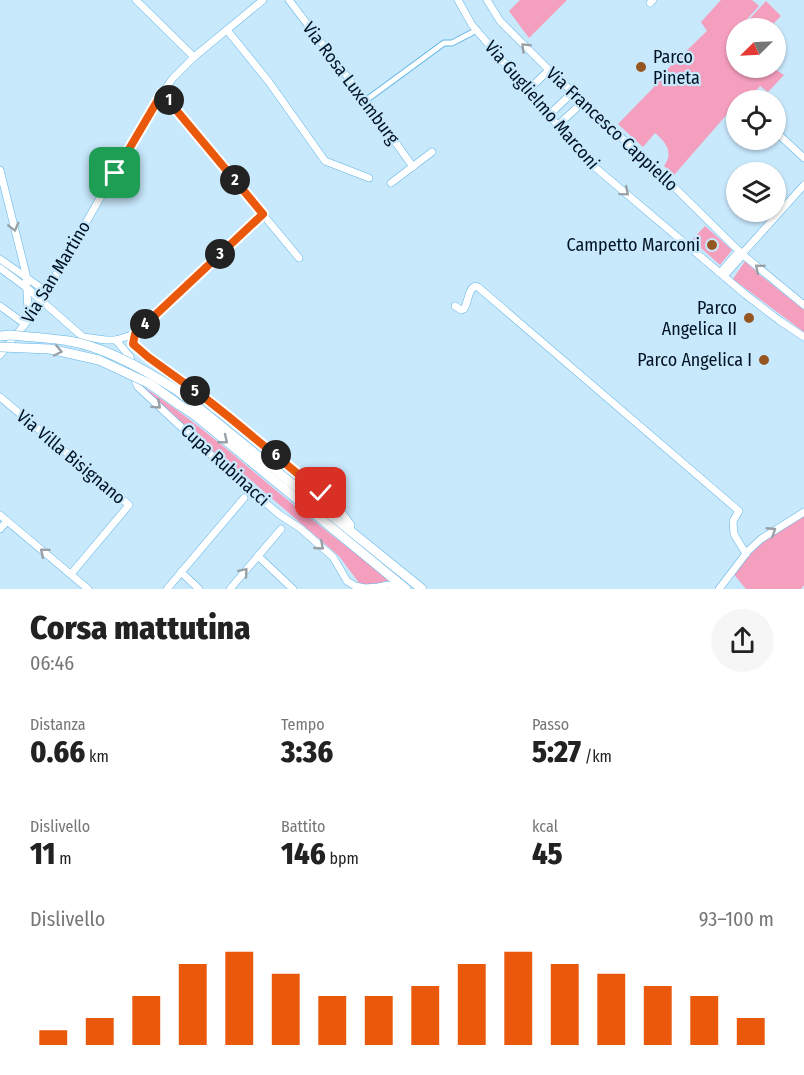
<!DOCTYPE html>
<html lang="it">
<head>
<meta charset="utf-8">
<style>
  :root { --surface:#fff; --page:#f6f6f6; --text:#222; --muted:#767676; --accent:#ea580c }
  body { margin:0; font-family:"Fira Sans Condensed",sans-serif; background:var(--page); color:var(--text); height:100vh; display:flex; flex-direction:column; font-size:22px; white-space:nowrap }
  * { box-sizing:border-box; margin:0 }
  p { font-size:20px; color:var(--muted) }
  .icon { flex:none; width:33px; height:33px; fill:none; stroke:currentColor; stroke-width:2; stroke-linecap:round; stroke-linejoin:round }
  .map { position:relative; height:589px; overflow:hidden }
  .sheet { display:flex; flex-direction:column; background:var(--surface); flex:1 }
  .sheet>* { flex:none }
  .needle { width:39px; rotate:246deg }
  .controls { position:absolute; left:726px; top:18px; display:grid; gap:12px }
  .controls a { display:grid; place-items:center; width:60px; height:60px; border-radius:50%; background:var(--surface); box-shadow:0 2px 4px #0004; font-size:30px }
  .pin { position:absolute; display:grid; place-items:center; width:51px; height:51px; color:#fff; margin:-26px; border-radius:12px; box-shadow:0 3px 9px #0006 }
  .km { position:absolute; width:30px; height:30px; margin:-15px; border-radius:50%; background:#222; color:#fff; font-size:16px; line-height:30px; text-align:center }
  .round { display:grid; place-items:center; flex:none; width:63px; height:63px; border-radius:32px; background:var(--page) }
  .headline { display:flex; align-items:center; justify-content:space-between; height:102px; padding:0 30px }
  h1 { font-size:33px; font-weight:800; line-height:45px }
  .stats { display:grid; grid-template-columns:repeat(3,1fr); gap:9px; height:102px; padding:6px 30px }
  .stats div { display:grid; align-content:center }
  .stats b { font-size:30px; font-weight:800 }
  .stats small { font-size:16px; font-weight:400 }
  .stats p { font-size:16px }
  .chart { height:168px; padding:12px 30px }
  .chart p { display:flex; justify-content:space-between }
  .chart svg { width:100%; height:108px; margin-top:6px; stroke:var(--accent); stroke-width:6 }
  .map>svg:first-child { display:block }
</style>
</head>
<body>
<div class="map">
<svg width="804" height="589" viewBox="0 0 804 589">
  <rect width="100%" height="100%" fill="#c8e8fc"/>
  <g fill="#f59fbe">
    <polygon points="520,0 567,0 529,38 509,11"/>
    <path d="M721 0H752L759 6 739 28H736V31L728 41 736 49V68H773L784 75 768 92 760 86 748 100H736V104L674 175 664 166C674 153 666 142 655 133L643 147 618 124 654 87 652 84 707 31 701 22Z"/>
    <polygon points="766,1 781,16 769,28 741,28"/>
    <polygon points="705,226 732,250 720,265 692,240"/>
    <polygon points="745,261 760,275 804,310 804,332 733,279"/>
    <path d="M137 383C192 417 240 461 290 502 324 530 360 556 395 584L385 581 375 585H365L359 583 339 556 246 476 239 475Z"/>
    <polygon points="804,512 804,585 801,589 746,589 732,572 761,539"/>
  </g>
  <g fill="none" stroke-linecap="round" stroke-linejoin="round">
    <g stroke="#5fb5e6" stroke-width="7">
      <polyline id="pedestrian" points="365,101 444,43 452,43 477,30"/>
    </g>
    <g stroke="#5fb5e6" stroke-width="8">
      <g id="minor">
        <polyline points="136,0 194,57"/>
        <polyline points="289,0 374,112 413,167"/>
        <polyline points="458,0 472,25 590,163 746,295 780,321 804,337"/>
        <polyline points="487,0 500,21 549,70 667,180 742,254 804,305"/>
        <polyline points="650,3 653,0"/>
        <polyline points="227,30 269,82 325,161 369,178"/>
        <polyline points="527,91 549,70"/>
        <polyline points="162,93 299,258"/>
        <polyline points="549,115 573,92"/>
        <polyline points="557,126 583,102"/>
        <polyline points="776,132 804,158"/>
        <polyline points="0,170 26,274 28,310 31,315"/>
        <polyline points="391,183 432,152"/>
        <polyline points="742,254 804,185"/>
        <polyline points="0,259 47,292"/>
        <polyline points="0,268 27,288 83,337 106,340 116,340 135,334 263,214"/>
        <polyline points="720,273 739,251"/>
        <polyline points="724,276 743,255"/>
        <polyline points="0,306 25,324"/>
        <path d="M455 306 461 310 464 309C469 301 467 291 475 286L478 287 739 511 733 521 734 534 746 554"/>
        <path d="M135 334C133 340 132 343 135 348L205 398 266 447 340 510 351 525 350 530"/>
        <polyline points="116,340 130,357 135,380 138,387 237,479 280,515 300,528 333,557 347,581 355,586 365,588 378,587 388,585 397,589"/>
        <polyline points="0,355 25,324 41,301 130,146 162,93 173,78 194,57 263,0"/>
        <polyline points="0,397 129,505 71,574"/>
        <polyline points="0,515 88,589"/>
        <polyline points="0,529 7,521"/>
        <polyline points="258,556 293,589"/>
        <polyline points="181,572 199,589"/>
        <polyline points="167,589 244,498"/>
        <polyline points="230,589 281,529"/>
        <polyline points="719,589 748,551 761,539 804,512"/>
      </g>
    </g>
    <g stroke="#5fb5e6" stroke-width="10">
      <g id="secondary">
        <polyline points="178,391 422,589"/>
        <polyline points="178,404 196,416 406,589"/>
      </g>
    </g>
    <use href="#pedestrian" stroke="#fff" stroke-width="5"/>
    <use href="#minor" stroke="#fff" stroke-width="7"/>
    <use href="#secondary" stroke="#fff" stroke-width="9"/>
    <g stroke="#5fb5e6" stroke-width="10" stroke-linecap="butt">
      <g id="secondary-bridge">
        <path d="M0 336 10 335C29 337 50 338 69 341 106 347 147 371 178 391"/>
        <polyline points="0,347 50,349 99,360 150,384 178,404"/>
      </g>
    </g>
    <use href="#secondary-bridge" stroke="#fff" stroke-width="9"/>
  </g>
  <defs><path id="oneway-chevron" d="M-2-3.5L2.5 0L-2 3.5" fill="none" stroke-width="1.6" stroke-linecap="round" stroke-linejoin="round" transform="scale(1.5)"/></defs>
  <g stroke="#99a1a7">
    <use href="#oneway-chevron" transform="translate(525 47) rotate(-136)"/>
    <use href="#oneway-chevron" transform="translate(625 192) rotate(40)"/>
    <use href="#oneway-chevron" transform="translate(14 227) rotate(76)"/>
    <use href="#oneway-chevron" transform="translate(759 268) rotate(-140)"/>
    <use href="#oneway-chevron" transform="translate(58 351) rotate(12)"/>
    <use href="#oneway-chevron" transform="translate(157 405) rotate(42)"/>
    <use href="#oneway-chevron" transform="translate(224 440) rotate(39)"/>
    <use href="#oneway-chevron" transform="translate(772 531) rotate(-33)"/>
    <use href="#oneway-chevron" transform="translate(320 546) rotate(41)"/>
    <use href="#oneway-chevron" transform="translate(44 552) rotate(-140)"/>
    <use href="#oneway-chevron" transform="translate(244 572) rotate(-49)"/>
  </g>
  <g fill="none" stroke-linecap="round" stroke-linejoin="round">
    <g stroke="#fff" stroke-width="12">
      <polyline id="route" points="115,173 162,93 263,214 135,334 133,344 148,357 205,398 229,417 321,493"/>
    </g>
    <use href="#route" stroke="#ea580c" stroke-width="8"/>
  </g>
  <g fill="#965620" stroke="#c8e8fc" stroke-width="2">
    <circle cx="641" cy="67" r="6"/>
    <circle cx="712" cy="245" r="6"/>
    <circle cx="749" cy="318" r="6"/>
    <circle cx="764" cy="360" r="6"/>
  </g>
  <g text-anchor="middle" stroke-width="4.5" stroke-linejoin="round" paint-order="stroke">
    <g font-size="18" fill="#001322" stroke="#c8e8fc" text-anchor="end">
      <text x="653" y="63" text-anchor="start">Parco<tspan x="653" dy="21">Pineta</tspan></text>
      <text x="700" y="251">Campetto Marconi</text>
      <text x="737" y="314">Parco<tspan x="737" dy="21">Angelica II</tspan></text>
      <text x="752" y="366">Parco Angelica I</text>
    </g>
    <g font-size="18" fill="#001322" stroke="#c8e8fc">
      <text transform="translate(351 83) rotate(53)" y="6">Via Rosa Luxemburg</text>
      <text transform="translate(542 105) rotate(49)" y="6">Via Guglielmo Marconi</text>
      <text transform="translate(612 129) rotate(43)" y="6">Via Francesco Cappiello</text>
      <text transform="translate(56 272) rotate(-59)" y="6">Via San Martino</text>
      <text transform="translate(71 457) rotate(40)" y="6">Via Villa Bisignano</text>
      <text transform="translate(225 465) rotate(42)" y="6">Cupa Rubinacci</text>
    </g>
  </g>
</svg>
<div class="controls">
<a><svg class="needle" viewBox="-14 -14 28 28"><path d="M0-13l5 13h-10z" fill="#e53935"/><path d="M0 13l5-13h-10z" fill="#767676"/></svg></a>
<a><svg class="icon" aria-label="locate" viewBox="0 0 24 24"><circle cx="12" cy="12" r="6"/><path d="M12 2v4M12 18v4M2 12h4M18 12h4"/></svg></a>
<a><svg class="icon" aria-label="layers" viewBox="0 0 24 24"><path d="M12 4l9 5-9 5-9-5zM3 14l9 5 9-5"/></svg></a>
</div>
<div class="pin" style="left:115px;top:173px;background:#1e9e55"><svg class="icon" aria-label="arrive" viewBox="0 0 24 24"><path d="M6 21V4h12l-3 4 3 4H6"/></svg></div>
<div class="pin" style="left:321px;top:493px;background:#d93025"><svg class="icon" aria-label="check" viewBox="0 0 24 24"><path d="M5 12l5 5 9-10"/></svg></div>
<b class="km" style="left:169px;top:100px">1</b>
<b class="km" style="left:235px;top:180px">2</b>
<b class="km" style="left:220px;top:254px">3</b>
<b class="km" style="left:145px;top:324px">4</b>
<b class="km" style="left:195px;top:391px">5</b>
<b class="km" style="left:276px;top:455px">6</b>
</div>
<section class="sheet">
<div class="headline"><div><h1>Corsa mattutina</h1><p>06:46</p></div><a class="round"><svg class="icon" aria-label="share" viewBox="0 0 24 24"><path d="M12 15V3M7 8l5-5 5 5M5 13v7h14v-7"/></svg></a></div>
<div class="stats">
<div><p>Distanza</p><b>0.66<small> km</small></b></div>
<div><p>Tempo</p><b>3:36</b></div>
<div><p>Passo</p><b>5:27<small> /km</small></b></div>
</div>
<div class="stats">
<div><p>Dislivello</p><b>11<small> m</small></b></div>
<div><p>Battito</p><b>146<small> bpm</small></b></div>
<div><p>kcal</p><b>45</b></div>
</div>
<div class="chart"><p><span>Dislivello</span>93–100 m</p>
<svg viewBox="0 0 160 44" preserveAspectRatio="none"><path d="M5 44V38M15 44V33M25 44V24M35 44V11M45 44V6M55 44V15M65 44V24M75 44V24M85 44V20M95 44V11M105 44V6M115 44V11M125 44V15M135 44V20M145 44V24M155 44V33"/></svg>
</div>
</section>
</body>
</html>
